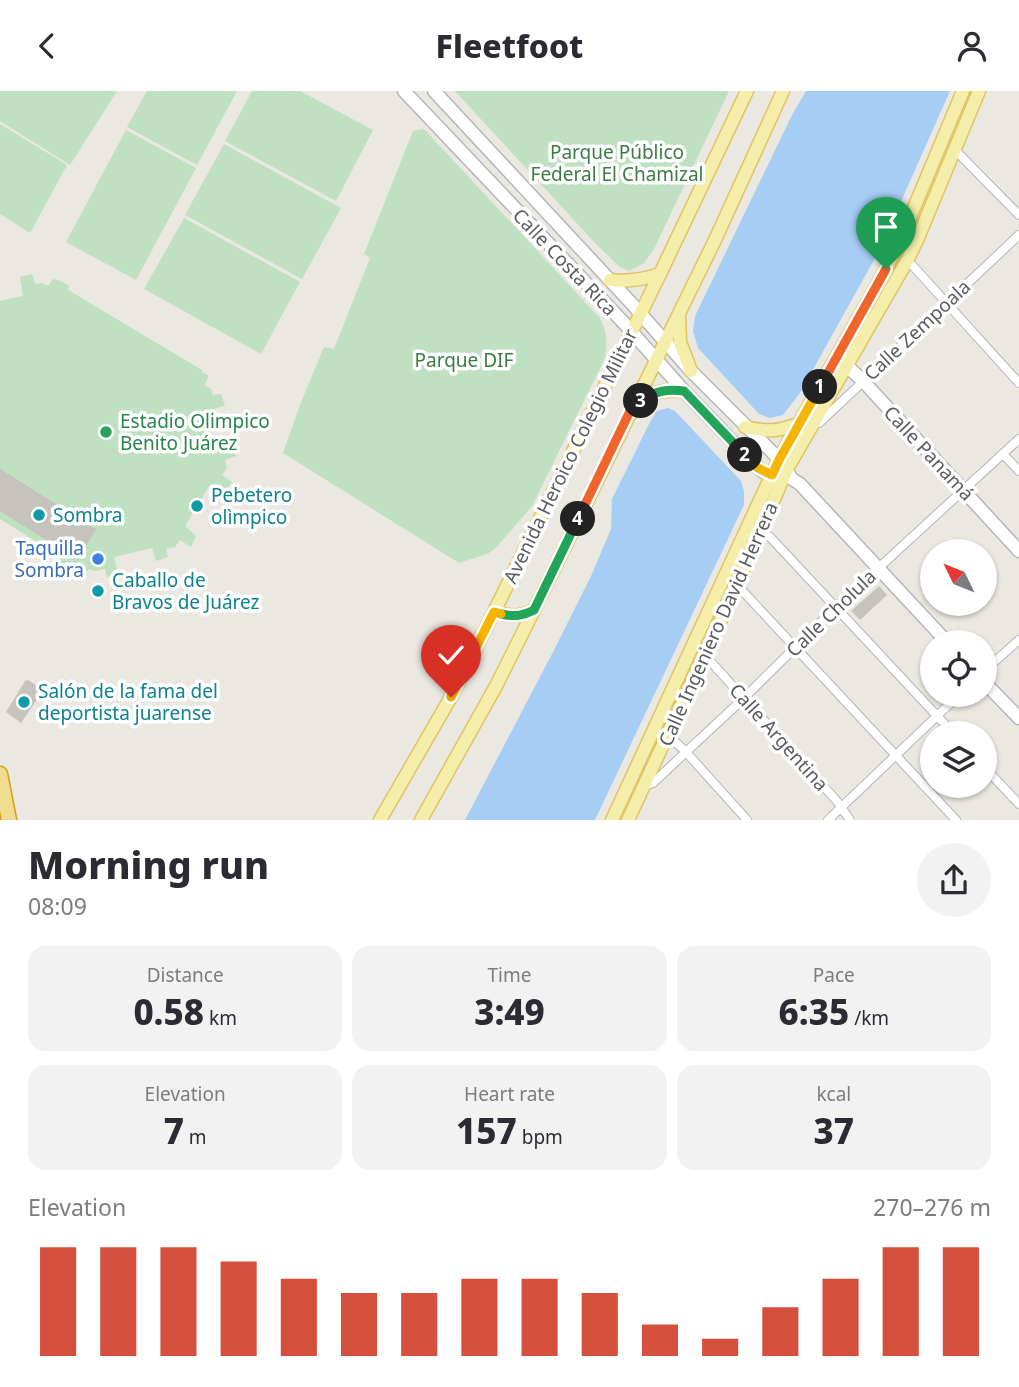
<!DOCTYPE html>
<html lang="en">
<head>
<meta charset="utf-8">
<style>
  :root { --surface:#fff; --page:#f2f2f3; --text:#2b2b33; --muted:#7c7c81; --accent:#d5503c }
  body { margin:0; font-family:"Noto Sans",sans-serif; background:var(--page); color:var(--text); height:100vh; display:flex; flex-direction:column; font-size:26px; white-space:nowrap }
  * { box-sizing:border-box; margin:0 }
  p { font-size:23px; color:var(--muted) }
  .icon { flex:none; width:38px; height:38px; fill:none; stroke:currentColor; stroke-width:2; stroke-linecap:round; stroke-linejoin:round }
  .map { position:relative; height:729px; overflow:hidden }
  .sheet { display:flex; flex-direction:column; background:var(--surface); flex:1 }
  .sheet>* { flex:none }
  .needle { width:46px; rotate:313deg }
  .tools { position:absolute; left:920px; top:448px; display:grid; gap:14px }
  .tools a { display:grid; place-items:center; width:77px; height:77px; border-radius:50%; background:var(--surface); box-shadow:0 2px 5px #0004; font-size:35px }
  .pin { position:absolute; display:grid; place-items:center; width:60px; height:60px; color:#fff; margin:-72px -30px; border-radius:50% 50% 50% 0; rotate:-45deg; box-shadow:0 0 7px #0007 }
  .pin .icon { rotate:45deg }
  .km { position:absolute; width:35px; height:35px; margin:-18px; border-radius:50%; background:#222; color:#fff; font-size:19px; line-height:35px; text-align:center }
  .round { display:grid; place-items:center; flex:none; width:74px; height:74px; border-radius:37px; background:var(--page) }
  .head { display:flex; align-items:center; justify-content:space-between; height:119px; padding:0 28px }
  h1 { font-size:38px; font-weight:800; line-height:52px }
  .metrics { display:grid; grid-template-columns:repeat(3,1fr); gap:10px; height:119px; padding:7px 28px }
  .metrics div { display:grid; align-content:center; border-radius:18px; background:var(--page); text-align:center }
  .metrics b { font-size:35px; font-weight:800 }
  .metrics small { font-size:19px; font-weight:400 }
  .metrics p { font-size:19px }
  .chart { height:196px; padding:14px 28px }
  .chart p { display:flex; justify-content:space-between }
  .chart svg { width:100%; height:126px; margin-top:7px; stroke:var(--accent); stroke-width:6 }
  header { display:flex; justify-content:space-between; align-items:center; height:91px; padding:0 28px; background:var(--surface); font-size:32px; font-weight:800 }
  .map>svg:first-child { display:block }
</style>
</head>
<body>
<header><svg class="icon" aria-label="back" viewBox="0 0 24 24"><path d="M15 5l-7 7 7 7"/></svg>Fleetfoot<svg class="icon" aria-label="person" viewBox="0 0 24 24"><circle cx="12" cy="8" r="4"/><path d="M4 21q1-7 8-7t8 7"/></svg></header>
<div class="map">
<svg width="1019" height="729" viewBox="0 0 1019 729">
  <rect width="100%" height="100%" fill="#eae8e0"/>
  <g fill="#bfe0c1">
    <polygon points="0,0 117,0 70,74 0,30"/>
    <polygon points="147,0 237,0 197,74 127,36"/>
    <polygon points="252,0 300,0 373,39 336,110 225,50"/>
    <polygon points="455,0 729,0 654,158 644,172 629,180 620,176 596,153"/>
    <polygon points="0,33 67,74 30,142 0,123"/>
    <path d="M424 38 599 226C608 241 607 250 605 267L532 415 495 458 487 463 459 472 283 362 300 314 324 256 334 258 370 167 364 163 413 40Z"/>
    <polygon points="126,39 196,77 136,189 66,151"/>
    <polygon points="224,53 341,117 302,188 185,124"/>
    <polygon points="184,127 300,191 261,263 144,198"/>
    <polygon points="32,183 35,193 42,192 48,195 53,188 61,190 69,195 68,199 202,279 202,281 209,285 204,294 211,298 213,304 221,303 225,315 213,318 214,325 209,330 215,356 232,352 236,365 225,369 227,377 222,384 232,391 224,403 209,395 185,435 196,445 191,456 180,449 175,456 166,458 168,466 156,470 152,457 114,466 118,483 107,486 105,478 95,480 89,478 86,481 79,477 71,490 51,477 58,464 0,428 0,210 23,205 20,186"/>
  </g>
  <g fill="#a6cef5">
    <polygon points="806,0 950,0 880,158 800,302 783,324 770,327 759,323 698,257 693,240 695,225 792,24"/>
    <polygon points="668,317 675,320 741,390 744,401 744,414 595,729 465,729 552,563 592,483 611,438 612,408 651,329 657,320"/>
  </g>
  <g fill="#c6c2bd">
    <polygon points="0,378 96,438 78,469 0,420"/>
    <polygon points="879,495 887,504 860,529 851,520"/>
    <polygon points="28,589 41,597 42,601 21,632 6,621 25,590"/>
  </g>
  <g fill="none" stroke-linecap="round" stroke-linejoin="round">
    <g stroke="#b3b5b9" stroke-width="10">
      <g id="street">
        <polyline points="955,59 1019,124"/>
        <polyline points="907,170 913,175 1019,292"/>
        <polyline points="816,332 819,332 1019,144"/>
        <polyline points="1003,363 1019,380"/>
        <polyline points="760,439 771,447 953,642"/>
        <polyline points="737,494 956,729"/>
        <polyline points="704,566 711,571 836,709 850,729"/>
        <polyline points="985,579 1019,549"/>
        <polyline points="668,644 686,661 747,729"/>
        <polyline points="985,677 1019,713"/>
        <polyline points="644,695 653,692 686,661 744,607 836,516 1019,348"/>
        <polyline points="828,729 959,604"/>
      </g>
    </g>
    <g stroke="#b4b6bb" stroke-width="15">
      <g id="secondary">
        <polyline points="404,0 623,231 684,300 758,377 765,382 782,387"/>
        <polyline points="434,0 633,214 691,280 779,368 792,388 800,393 947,551"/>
        <polyline points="838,272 847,275 863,290 1019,460"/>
        <polyline points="985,592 1019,627"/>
      </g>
    </g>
    <g stroke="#e0c463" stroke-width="15">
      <g id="primary">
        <path d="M610 189C628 191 642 189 660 183"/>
        <polyline points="679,226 680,251 691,280"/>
        <path d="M634 316C652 301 660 298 684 300"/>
        <path d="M745 336C767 341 778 341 800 332"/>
        <path d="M494 521C511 525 517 527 534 519"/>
        <polyline points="380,729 451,606 494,521 660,183 747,0"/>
        <polyline points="421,729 496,595 534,519 715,149 783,0"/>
        <polyline points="612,729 779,368 886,178 906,136 963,0"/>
        <polyline points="628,729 737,494 787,378 907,170 918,147 979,0"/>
      </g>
    </g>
    <g stroke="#d2a218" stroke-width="17">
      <polyline id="highway" points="0,683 9,729"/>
    </g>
    <use href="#street" stroke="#fff" stroke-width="8"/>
    <use href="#secondary" stroke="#fff" stroke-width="12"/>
    <use href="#primary" stroke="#f5edaa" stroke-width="12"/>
    <use href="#highway" stroke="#f0dd91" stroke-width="14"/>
  </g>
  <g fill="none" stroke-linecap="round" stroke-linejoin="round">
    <g stroke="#fff" stroke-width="14">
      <polyline id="split-1" points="820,296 886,178"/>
    </g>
    <g stroke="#fff" stroke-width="14">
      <polyline id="split-2" points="745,364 758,377 772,384 779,369 820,296"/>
    </g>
    <g stroke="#fff" stroke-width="14">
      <path id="split-3" d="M641 310C655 300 666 298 684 300L745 364"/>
    </g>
    <g stroke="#fff" stroke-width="14">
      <polyline id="split-4" points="578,428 631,318 641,310"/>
    </g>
    <g stroke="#fff" stroke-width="14">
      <path id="split-5" d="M501 523C515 526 522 525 534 519L578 428"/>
    </g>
    <g stroke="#fff" stroke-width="14">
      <polyline id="split-6" points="451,606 494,521 501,523"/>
    </g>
    <use href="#split-1" stroke="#f0652b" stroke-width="9"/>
    <use href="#split-2" stroke="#f5b400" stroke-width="9"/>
    <use href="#split-3" stroke="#22a559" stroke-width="9"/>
    <use href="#split-4" stroke="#f0652b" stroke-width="9"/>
    <use href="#split-5" stroke="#22a559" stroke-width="9"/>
    <use href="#split-6" stroke="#f5b400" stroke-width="9"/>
  </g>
  <circle fill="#2e9e5b" stroke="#fff" stroke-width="2.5" cx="106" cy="341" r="7"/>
  <g fill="#0f9aa8" stroke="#fff" stroke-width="2.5">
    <circle cx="197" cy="415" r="7"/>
    <circle cx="39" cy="424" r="7"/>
    <circle cx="98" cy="500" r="7"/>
    <circle cx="24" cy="611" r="7"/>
  </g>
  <circle fill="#3f7fe0" stroke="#fff" stroke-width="2.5" cx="98" cy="468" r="7"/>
  <g text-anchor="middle" stroke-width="7" stroke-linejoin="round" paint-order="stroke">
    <g font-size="19" fill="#3c7b43" stroke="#fff">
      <text x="617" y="68">Parque Público<tspan x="617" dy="22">Federal El Chamizal</tspan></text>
      <text x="464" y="276">Parque DIF</text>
    </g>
    <g font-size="19" fill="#595b5f" stroke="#fff">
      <text transform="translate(565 171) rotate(46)" y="7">Calle Costa Rica</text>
      <text transform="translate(917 239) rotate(-43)" y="7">Calle Zempoala</text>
      <text transform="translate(929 362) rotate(47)" y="7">Calle Panamá</text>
      <text transform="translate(570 365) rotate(-64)" y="7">Avenida Heroico Colegio Militar</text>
      <text transform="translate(831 522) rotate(-44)" y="7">Calle Cholula</text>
      <text transform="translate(718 533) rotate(-66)" y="7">Calle Ingeniero David Herrera</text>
      <text transform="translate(779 646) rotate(48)" y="7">Calle Argentina</text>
    </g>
    <g font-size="19" fill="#27864d" stroke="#fff" text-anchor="start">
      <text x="120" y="337">Estadio Olimpico<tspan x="120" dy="22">Benito Juárez</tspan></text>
    </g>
    <g font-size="19" fill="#0d838f" stroke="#fff" text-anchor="start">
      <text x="211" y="411">Pebetero<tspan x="211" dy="22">olìmpico</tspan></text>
      <text x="53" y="431">Sombra</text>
      <text x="112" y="496">Caballo de<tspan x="112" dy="22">Bravos de Juárez</tspan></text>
      <text x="38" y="607">Salón de la fama del<tspan x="38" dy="22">deportista juarense</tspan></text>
    </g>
    <g font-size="19" fill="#366cbe" stroke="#fff" text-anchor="end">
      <text x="84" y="464">Taquilla<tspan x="84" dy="22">Sombra</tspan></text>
    </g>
  </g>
</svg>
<div class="tools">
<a><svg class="needle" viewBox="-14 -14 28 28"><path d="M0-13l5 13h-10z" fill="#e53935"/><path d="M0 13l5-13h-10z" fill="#7c7c81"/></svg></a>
<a><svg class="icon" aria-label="locate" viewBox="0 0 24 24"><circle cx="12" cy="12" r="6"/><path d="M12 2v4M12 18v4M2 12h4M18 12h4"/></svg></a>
<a><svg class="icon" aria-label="layers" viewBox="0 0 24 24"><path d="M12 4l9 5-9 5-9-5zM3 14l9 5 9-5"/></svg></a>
</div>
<div class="pin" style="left:886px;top:178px;background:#1e9e55"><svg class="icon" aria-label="arrive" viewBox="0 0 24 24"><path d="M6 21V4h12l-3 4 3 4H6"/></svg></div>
<div class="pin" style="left:451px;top:606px;background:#d93025"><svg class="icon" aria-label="check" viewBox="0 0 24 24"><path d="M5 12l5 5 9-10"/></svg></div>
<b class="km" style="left:820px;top:296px">1</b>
<b class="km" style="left:745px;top:364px">2</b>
<b class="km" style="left:641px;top:310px">3</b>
<b class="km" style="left:578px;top:428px">4</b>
</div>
<section class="sheet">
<div class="head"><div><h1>Morning run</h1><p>08:09</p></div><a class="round"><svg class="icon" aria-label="share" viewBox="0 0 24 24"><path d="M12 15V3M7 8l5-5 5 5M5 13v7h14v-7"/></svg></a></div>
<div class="metrics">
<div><p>Distance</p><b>0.58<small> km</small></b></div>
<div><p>Time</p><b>3:49</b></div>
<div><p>Pace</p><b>6:35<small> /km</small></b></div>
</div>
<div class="metrics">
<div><p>Elevation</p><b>7<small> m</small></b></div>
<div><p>Heart rate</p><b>157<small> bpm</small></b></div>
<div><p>kcal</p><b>37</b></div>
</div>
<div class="chart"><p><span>Elevation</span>270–276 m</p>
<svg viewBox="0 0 160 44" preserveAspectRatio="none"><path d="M5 44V6M15 44V6M25 44V6M35 44V11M45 44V17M55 44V22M65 44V22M75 44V17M85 44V17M95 44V22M105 44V33M115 44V38M125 44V27M135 44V17M145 44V6M155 44V6"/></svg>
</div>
</section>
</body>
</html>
